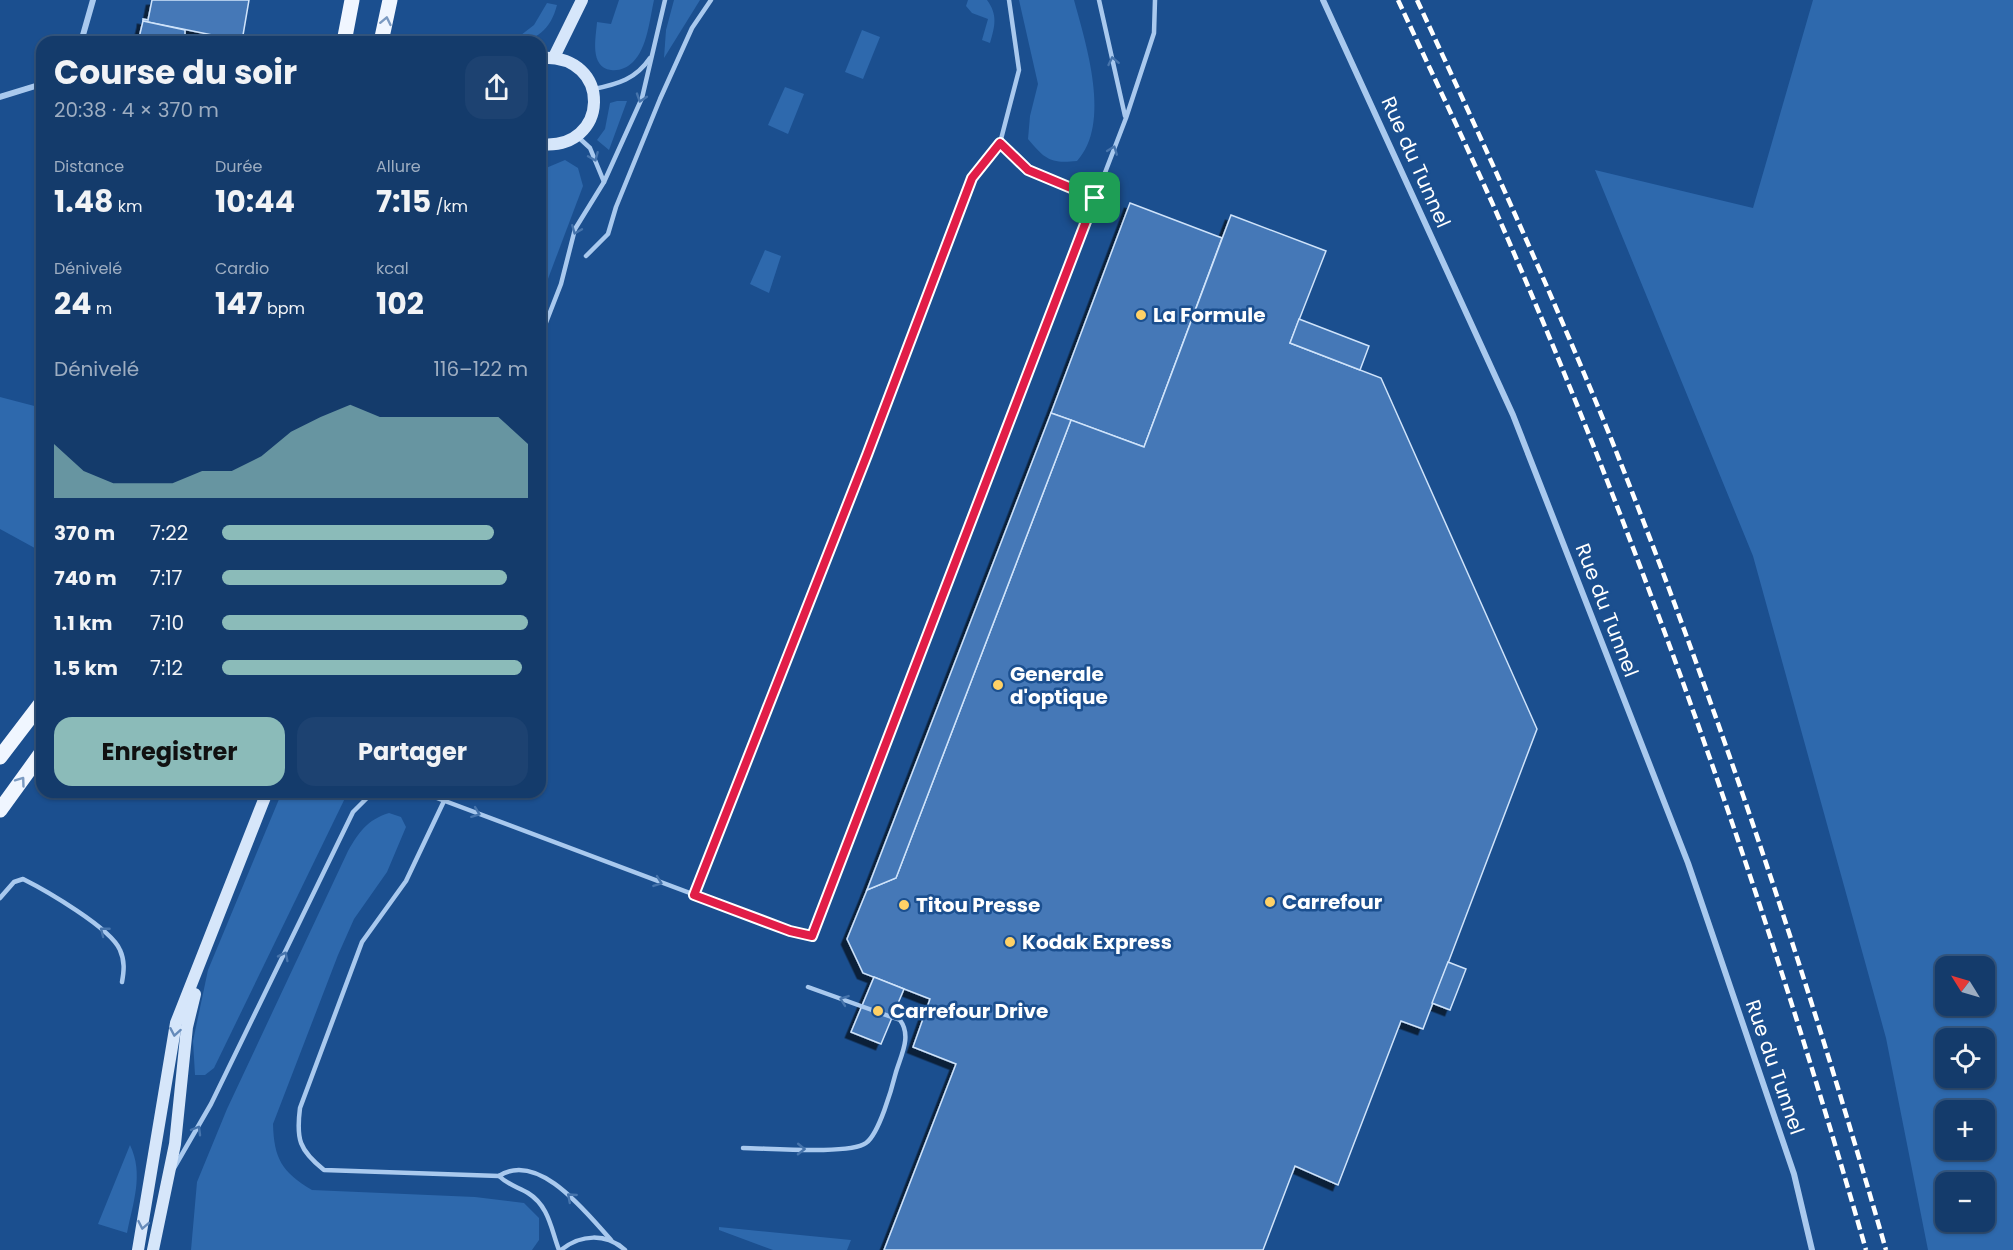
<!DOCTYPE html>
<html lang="fr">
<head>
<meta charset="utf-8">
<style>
  :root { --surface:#143b6b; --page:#1d4271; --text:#f1f3f6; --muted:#9dadc1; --line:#33557e; --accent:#8bbbb9 }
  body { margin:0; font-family:Poppins,sans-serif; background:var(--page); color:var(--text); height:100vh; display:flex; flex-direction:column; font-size:22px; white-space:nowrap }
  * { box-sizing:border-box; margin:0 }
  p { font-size:20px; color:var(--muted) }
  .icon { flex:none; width:33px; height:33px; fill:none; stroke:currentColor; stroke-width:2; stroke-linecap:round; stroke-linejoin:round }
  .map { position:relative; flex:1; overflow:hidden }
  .side { position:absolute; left:36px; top:36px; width:510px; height:762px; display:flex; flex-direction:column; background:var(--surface); border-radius:18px; box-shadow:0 2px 4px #0004,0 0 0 2px var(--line) }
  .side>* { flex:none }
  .needle { width:39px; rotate:307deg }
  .buttons { position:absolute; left:1935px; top:956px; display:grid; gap:12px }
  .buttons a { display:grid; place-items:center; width:60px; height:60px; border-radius:12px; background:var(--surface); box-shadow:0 2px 4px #0004,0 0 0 2px var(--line); font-size:30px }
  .pin { position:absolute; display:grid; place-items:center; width:51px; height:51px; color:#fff; margin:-26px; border-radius:12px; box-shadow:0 3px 9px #0006 }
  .round { display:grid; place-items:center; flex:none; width:63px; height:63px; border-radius:18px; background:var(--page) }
  .head { display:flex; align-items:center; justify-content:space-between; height:102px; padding:0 18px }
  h1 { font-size:33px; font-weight:700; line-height:45px }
  .stats { display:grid; grid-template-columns:repeat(3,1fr); gap:9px; height:102px; padding:6px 18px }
  .stats div { display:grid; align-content:center }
  .stats b { font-size:30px; font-weight:700 }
  .stats small { font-size:16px; font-weight:400 }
  .stats p { font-size:16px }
  .chart { height:168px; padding:12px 18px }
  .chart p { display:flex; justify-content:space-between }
  .chart svg { width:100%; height:108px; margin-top:6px; fill:var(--accent); opacity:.7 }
  .action { display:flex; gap:12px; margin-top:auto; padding:12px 18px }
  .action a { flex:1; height:69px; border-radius:18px; background:var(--accent); color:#111; font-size:24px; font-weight:700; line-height:69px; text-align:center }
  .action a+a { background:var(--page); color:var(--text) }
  ul { padding:0 18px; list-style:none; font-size:20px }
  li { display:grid; grid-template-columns:96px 72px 1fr; align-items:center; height:45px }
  li i { height:15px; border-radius:8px; background:var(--accent) }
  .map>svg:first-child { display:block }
</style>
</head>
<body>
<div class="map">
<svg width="2013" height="1250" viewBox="0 0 2013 1250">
  <defs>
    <filter id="shadow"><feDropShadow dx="-5.5" dy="5.5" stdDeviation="0" flood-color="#0009"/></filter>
  </defs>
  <rect width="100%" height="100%" fill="#1b4f8f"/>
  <g fill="#2e69ad" fill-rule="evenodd">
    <path d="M619 0H654C650 18 647 49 633 62 627 68 619 71 611 70 589 67 596 37 597 22L611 24Z"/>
    <polygon points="674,0 700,0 664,58 666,30"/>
    <path d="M968 0H987C998 15 995 26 990 43L982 40 988 19 972 13 966 6Z"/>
    <path d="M1019 0H1074C1086 44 1112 124 1077 161 1050 164 1045 159 1028 139L1030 116 1038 84Z"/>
    <path d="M1813 0H2013V1250H1928L1886 1038 1753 556 1595 170 1753 208ZM1946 966H1984V1005H1946ZM1946 1038H1984V1077H1946ZM1946 1110H1984V1149H1946ZM1946 1182H1984V1221H1946Z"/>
    <path d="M547 3 557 5C551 29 536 42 512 42L534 25Z"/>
    <polygon points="862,30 880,37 863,79 845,72"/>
    <polygon points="785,87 804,94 788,134 768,125"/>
    <polygon points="617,101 627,101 609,150 597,140 605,129 610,103"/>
    <polygon points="565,160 578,168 583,186 540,300 540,175 546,168"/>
    <polygon points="765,250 781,256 769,293 750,284"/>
    <polygon points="0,397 42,408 42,552 0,529"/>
    <polygon points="282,792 348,792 214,1068 205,1075 195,1075 193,1041 208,970"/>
    <path d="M389 813 401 817 406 827 387 872 354 919 338 955 273 1124C274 1159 282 1172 312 1190L475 1197 524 1203 539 1218V1240L532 1250H191L197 1182 227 1109 348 851C359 832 367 820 389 813Z"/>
    <path d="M130 1145C144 1174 133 1203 127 1233L98 1224Z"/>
    <polygon points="719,1227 851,1240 847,1250 773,1250 719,1230"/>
  </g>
  <g fill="#4478b7" stroke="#cfe3fa" stroke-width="1.5" filter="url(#shadow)">
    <polygon points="152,0 249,0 242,41 143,21 143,19 148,20"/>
    <polygon points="143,21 185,30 185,42 138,42"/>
    <polygon points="1130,203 1222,238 1144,447 1051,413"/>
    <polygon points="1231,215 1326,251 1290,343 1381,378 1537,729 1423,1029 1401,1021 1338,1185 1295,1166 1263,1250 884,1250 956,1064 913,1047 930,999 863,973 847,939 867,890 896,878 1071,420 1144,447"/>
    <polygon points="1299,319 1369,346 1360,370 1290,343"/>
    <polygon points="1051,413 1071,420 896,878 867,890"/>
    <polygon points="1448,962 1466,969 1450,1010 1432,1003"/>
    <polygon points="874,977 904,989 881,1044 851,1032"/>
  </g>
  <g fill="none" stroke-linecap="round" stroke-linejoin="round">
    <g stroke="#a9c9ee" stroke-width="4.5">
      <polyline points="1009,0 1019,70 1000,143 1028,170 1095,198"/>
      <polyline points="1099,0 1125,116"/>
      <path d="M594 89C618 84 636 79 650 58"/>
      <polyline points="577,136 590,148 604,182"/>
      <polyline points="586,256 608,234 616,207 660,99 692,28 711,0"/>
      <polyline points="540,338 561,284 575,229 604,182 642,98 665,0"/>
      <polyline points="421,792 791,931 812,936 1126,118 1154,33 1155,0"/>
      <path d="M444 801 406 881 362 942 300 1108C296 1139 299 1150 324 1170L499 1176C539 1150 588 1215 611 1240"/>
      <polyline points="694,895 867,455 972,178 1000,143"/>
      <path d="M0 898 14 882 23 879C45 890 111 928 120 950 125 961 124 971 122 982"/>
      <path d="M743 1148C766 1148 850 1155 866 1143 879 1134 892 1088 896 1072 901 1055 912 1036 900 1020L808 987"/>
      <polyline points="174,1168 211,1104 353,812 373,792"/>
      <path d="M499 1176C508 1185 518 1187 528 1193 549 1206 551 1229 559 1250"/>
      <path d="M561 1250C581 1234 606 1233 625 1250"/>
    </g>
    <g stroke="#a9c9ee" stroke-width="6">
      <polyline points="1323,0 1513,415 1688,863 1794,1174 1812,1250"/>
      <polyline points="81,42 93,0"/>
      <polyline points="0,97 42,84"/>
    </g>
    <g stroke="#d6e6fa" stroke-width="12">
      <polyline points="554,57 582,0"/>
      <path d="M540 58C614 53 610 152 540 144"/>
      <polyline points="138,1250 176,1023 267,792"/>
      <polyline points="153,1250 175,1144 187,1027 195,994"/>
    </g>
    <g stroke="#f0f6ff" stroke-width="15">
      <polyline points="344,42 352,0"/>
      <polyline points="381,42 390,0"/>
      <polyline points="0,757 42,702"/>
      <polyline points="0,810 42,752"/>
    </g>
    <g stroke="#fff" stroke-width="4.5" stroke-dasharray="10 4.5" stroke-linecap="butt">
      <path d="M1398 0C1430 69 1463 138 1494 207 1642 546 1764 895 1866 1250"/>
      <path d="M1417 0C1484 144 1550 289 1610 436 1716 702 1807 975 1886 1250"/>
    </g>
  </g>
  <defs><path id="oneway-chevron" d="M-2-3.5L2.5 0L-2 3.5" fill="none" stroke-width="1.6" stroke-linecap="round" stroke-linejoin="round" transform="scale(1.5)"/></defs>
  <g stroke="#7b9ac1">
    <use href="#oneway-chevron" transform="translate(386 21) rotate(-78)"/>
    <use href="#oneway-chevron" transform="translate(21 781) rotate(-54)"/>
  </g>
  <g stroke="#4674ac">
    <use href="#oneway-chevron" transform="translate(1113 61) rotate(-102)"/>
    <use href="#oneway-chevron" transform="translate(641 98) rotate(108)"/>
    <use href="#oneway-chevron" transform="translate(1113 150) rotate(-69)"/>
    <use href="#oneway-chevron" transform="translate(594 157) rotate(67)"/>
    <use href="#oneway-chevron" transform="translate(576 230) rotate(112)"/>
    <use href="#oneway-chevron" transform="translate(476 813) rotate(21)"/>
    <use href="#oneway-chevron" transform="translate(658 882) rotate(20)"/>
    <use href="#oneway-chevron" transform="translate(104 931) rotate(-142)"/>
    <use href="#oneway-chevron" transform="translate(284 956) rotate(-64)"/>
    <use href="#oneway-chevron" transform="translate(844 1000) rotate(-160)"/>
    <use href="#oneway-chevron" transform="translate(197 1130) rotate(-60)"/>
    <use href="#oneway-chevron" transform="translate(801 1149) rotate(1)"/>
    <use href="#oneway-chevron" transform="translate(571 1197) rotate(-139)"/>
  </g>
  <g stroke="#668bba">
    <use href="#oneway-chevron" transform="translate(175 1032) rotate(100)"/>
    <use href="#oneway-chevron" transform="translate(143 1225) rotate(101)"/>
  </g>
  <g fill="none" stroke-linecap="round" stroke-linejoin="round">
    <g stroke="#fff" stroke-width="12">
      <polygon id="route" points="1000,143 1028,170 1095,198 812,936 790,931 694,895 867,455 972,178"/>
    </g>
    <use href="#route" stroke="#e11d48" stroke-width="8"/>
  </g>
  <g fill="#ffd166" stroke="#1b4f8f" stroke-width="2">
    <circle cx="1141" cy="315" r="6"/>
    <circle cx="998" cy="685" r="6"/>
    <circle cx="1270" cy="902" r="6"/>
    <circle cx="904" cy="905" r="6"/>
    <circle cx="1010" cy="942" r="6"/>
    <circle cx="878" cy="1011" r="6"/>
  </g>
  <g text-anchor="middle" stroke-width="5" stroke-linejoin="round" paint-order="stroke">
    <g font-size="20" fill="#fff" stroke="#1b4f8f">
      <text transform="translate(1416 162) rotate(66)" y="7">Rue du Tunnel</text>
      <text transform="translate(1607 610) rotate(69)" y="7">Rue du Tunnel</text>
      <text transform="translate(1775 1067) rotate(71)" y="7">Rue du Tunnel</text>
    </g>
    <g font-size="20" font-weight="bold" fill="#fff" stroke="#1b4f8f" text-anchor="start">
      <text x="1153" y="322">La Formule</text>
      <text x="1010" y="681">Generale<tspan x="1010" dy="23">d'optique</tspan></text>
      <text x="1282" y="909">Carrefour</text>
      <text x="916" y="912">Titou Presse</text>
      <text x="1022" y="949">Kodak Express</text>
      <text x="890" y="1018">Carrefour Drive</text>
    </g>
  </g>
</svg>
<div class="buttons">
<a><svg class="needle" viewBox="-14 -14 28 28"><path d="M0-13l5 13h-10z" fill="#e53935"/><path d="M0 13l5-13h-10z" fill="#9dadc1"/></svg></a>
<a><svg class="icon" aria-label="locate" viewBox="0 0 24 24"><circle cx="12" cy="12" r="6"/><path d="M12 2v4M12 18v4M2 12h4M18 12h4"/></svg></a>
<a>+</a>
<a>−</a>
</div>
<div class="pin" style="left:1095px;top:198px;background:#1e9e55"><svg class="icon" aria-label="arrive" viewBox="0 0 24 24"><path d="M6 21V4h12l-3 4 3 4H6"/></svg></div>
<section class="side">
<div class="head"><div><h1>Course du soir</h1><p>20:38 · 4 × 370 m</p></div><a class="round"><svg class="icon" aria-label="share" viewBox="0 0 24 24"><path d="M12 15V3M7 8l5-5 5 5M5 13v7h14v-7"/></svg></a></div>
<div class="stats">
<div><p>Distance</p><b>1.48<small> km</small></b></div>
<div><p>Durée</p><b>10:44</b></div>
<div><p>Allure</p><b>7:15<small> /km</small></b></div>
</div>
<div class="stats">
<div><p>Dénivelé</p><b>24<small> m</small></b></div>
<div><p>Cardio</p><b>147<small> bpm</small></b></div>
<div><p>kcal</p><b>102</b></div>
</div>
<div class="chart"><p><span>Dénivelé</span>116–122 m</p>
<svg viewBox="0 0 160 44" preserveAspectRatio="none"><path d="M0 44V22L10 33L20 38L30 38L40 38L50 33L60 33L70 27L80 17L90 11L100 6L110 11L120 11L130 11L140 11L150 11L160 22V44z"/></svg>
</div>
<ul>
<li><b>370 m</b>7:22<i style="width:89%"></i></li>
<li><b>740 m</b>7:17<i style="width:93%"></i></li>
<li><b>1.1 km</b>7:10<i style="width:100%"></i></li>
<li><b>1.5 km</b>7:12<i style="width:98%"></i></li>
</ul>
<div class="action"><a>Enregistrer</a><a>Partager</a></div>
</section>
</div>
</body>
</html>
